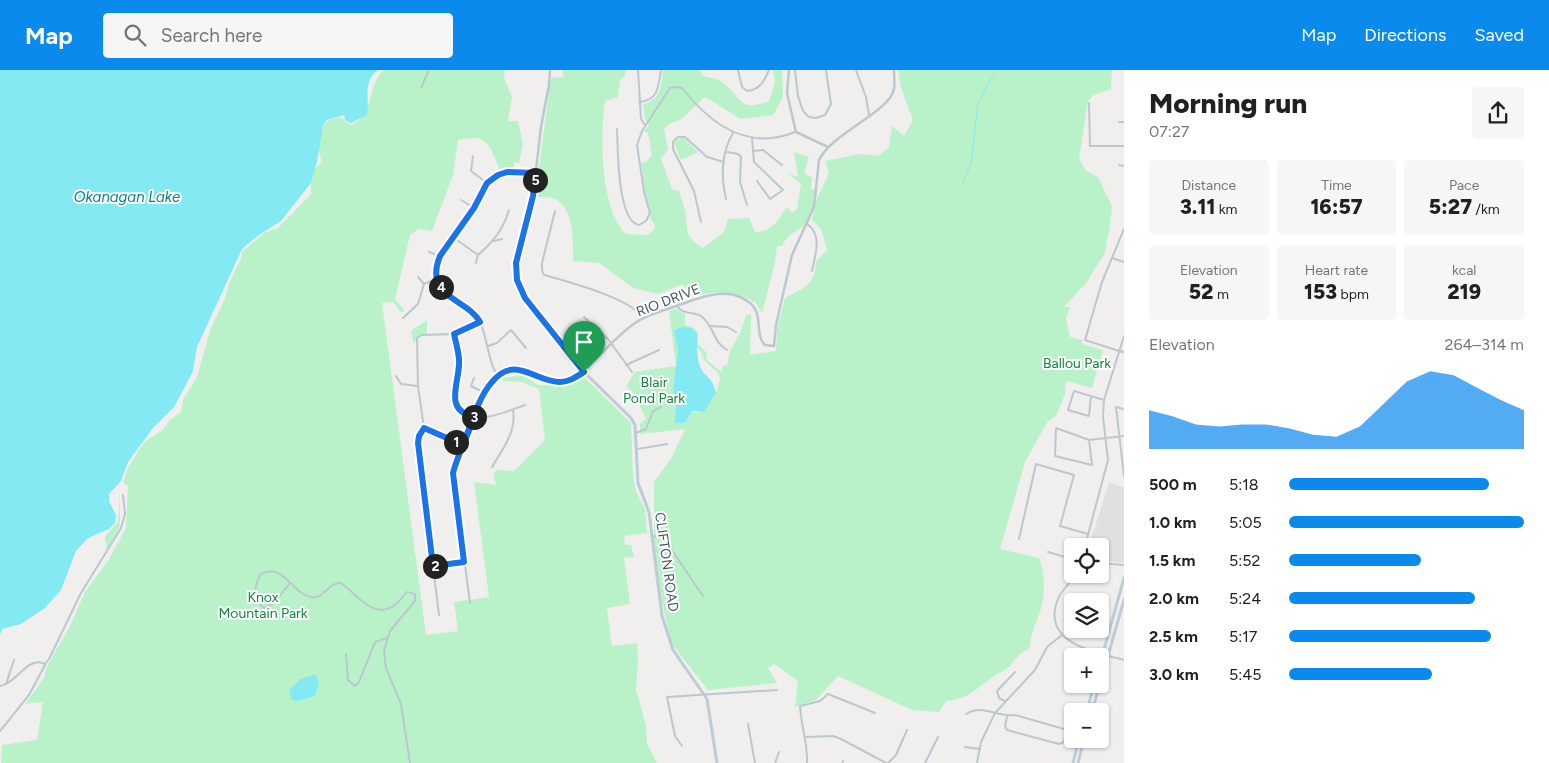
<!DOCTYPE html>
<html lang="en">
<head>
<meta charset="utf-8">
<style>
  :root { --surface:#fff; --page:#f6f6f6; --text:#202124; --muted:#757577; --accent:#0b8aee }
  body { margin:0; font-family:Figtree,sans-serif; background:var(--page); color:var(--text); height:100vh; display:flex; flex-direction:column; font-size:19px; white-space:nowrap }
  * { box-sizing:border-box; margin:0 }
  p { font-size:16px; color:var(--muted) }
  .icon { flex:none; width:28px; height:28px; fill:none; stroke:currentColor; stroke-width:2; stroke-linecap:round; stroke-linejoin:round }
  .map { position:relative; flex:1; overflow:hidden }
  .side { display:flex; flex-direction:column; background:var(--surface); width:425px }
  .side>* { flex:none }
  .controls { position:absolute; left:1064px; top:468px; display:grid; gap:10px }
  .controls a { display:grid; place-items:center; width:45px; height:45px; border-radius:5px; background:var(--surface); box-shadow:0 1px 4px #0004; font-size:25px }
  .pin { position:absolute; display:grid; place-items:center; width:42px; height:42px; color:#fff; margin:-51px -21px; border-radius:50% 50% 50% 0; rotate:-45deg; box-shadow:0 0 5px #0007 }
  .pin .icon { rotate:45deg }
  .km { position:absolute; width:25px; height:25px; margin:-12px; border-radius:50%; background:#222; color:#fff; font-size:14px; line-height:25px; text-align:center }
  .round { display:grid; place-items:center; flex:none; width:52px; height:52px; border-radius:5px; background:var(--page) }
  .summary { display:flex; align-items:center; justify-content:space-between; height:85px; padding:0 25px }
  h1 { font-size:28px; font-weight:800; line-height:38px }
  .figures { display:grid; grid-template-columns:repeat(3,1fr); gap:8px; height:85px; padding:5px 25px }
  .figures div { display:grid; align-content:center; border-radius:5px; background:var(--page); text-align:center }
  .figures b { font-size:21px; font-weight:800 }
  .figures small { font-size:14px; font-weight:400 }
  .figures p { font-size:14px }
  .chart { height:140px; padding:10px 25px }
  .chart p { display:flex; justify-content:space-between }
  .chart svg { width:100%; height:90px; margin-top:5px; fill:var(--accent); opacity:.7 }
  ul { padding:0 25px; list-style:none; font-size:16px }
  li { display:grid; grid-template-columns:80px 60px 1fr; align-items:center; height:38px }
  li i { height:12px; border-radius:6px; background:var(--accent) }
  header { display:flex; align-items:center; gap:30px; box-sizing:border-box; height:70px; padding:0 25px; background:var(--accent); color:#fff }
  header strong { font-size:24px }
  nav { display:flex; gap:28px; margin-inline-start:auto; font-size:18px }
  .search { width:350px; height:45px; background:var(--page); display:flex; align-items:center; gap:12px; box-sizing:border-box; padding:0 18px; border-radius:5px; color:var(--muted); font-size:19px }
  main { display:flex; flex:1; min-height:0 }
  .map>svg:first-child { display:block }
</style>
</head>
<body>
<header>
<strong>Map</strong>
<div class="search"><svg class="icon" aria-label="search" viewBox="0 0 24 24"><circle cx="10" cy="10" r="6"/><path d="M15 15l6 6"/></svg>Search here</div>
<nav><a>Map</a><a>Directions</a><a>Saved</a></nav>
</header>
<main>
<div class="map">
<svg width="1124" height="693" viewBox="0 0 1124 693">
  <rect width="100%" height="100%" fill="#f1eeee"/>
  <polygon fill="#e2dfe1" points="1109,413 1124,417 1124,493 1100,491 1100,476 1089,476"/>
  <g fill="#b9f2c8" fill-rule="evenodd">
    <path d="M384 0H505L504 8 512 27 508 51H518L523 74 519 93 514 92V97L500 100C489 74 488 63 458 70L453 105 432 161 419 159 410 165 395 229 405 241 401 242 393 232 382 233 426 565 458 561 454 532 489 527 474 412 496 415 493 404 497 400 514 401 545 370 539 319 521 312 503 311V308L522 305 538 315H566L585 308 631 353 633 405 636 421 645 439 647 463 624 466 625 475H631L634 487 624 488 630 534 607 538 612 576 637 573 638 591 636 619 646 656 647 674 657 693H1L2 675 37 670 43 632 25 634 44 608 47 596 69 558 85 522 108 491 126 458 128 416 123 412 128 398 144 372 163 360 170 350 181 342 183 330 197 307 211 258 225 229 229 213 241 189 242 182 264 163 278 158 311 124V102L322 92C315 73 315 51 340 47L351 55C374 46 367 15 384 0Z"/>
    <path d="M563 0H626L625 6 620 10 618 27 605 31C600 66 600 139 626 164L647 165 654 160 655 155 650 148C652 138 646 130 644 121 642 112 643 102 641 93L646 92 652 85 648 63 644 61 649 55 645 49 643 34C661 30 661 16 663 0H700L703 6C707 7 714 8 719 10 742 24 736 44 769 31L775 12 773 0H782L783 27 773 45 741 49 705 27C697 34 691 40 684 47 678 53 669 51 664 59L668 79 661 89 672 119 679 121C681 128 684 134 685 141 689 161 683 166 703 178L724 162 728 149 749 148 755 162C773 161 778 150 787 137L792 143 797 139 801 114 788 103 798 107 794 82 809 87 804 103 812 108 811 119H815C815 129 813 148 806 154 797 162 787 164 782 176H777L775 193 762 243 755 231 753 232 750 229 716 222 690 227 683 214 659 224 633 218 599 193 573 191C573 172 575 139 555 129 550 127 541 127 535 127L551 8 563 7Z"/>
    <path d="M898 0H1112L1111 19 1094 25 1088 31 1079 89 1086 101 1098 107 1112 136 1110 154 1105 183 1086 213 1064 237H1070L1066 249 1070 267 1082 270V274L1103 280 1092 318 1066 311 1065 324 1056 346 1048 351 1025 392 1000 479 1039 488C1045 502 1045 521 1042 535 1038 550 1030 562 1030 578 1021 582 1016 588 1010 596 1007 600 999 602 994 606 977 618 969 629 946 631L939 642 912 640 838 606 816 630 795 637 798 611 774 594 768 598 777 613 708 620 671 573 659 518 654 469V412L672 387 685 359 640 364V354L646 348 632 321 626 316 635 302 676 296 669 241 675 239 685 244V255L694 258 698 262V274L706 282 707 290 721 302 723 295 727 296 730 281 740 263 746 246 751 244 750 285 776 281 777 259 785 228C805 217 815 215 816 191L827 180 821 159 812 150 816 131 829 103 825 91 860 84 878 86 889 77 892 56 904 66 913 50 901 18ZM696 276C703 281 701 287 706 292 709 296 715 299 718 303 725 311 709 336 703 342H691L685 353H677V330Z"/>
    <polygon points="683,67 698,82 681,90 674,73"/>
    <polygon points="427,250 427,265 418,266 414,274 411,261"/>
    <polygon points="120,423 120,456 107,480 105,467 118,451"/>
  </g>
  <g fill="#83e9f3">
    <path d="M0 0H378C362 12 370 28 367 45L351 53 345 50 344 45 327 50 323 55 317 92 311 113 281 151 259 165 242 179 197 277 193 301 189 309 174 337 153 358 128 392 121 411 109 424V431L116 445 115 453 109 459 88 468 76 481 61 520 45 538 21 554 2 559 0 565Z"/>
    <path d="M684 257 691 258 697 264C697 275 696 294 704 303 711 310 714 313 716 323L704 342 692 341 685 353H675L676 336 673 321 678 280 674 260Z"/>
    <polygon points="312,605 316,605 319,613 315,626 298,631 292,630 289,620 301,609"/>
  </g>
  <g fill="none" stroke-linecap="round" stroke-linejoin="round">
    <polyline stroke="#83e9f3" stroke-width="1" points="963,112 971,94 978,33 996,0"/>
    <g stroke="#bbc8cf" stroke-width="2">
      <polyline points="638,0 641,49 645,55"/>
      <path d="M738 0 742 17 747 21C760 20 765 10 769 0"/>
      <polyline points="795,0 798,26 803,41 809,47 816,48 825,45 831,34 826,0"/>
      <polyline points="856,0 866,27 869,45"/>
      <polyline points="421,18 429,0"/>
      <path d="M639 32C659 30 658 17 661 0"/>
      <polyline points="1089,33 1090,76 1124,76"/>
      <polyline points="1119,52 1124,52"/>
      <path d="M617 59C618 77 617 152 639 155L646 151 650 143 644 122 637 75 642 61 670 18 679 17 683 19C711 55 748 81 795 62"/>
      <polyline points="752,68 754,92 783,120 770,129 757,111"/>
      <polyline points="753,81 763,80 782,95"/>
      <polyline points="727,82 738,84 741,87 740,112 747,135"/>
      <polyline points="473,86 471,101 487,113"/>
      <polyline points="1119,95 1124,96"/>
      <path d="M726 129C721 107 721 83 733 63"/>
      <polyline points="461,130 474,138"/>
      <path d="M555 141 542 193V200L544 205C565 211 634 229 642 248"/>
      <polyline points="701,152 694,121 673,79 673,72 678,67 685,67 707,87 724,92"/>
      <path d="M807 154C823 164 815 186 812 201"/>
      <path d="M453 167 478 185C493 172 503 160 509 140"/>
      <polyline points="494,171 502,169"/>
      <polyline points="429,182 439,186"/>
      <polyline points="1112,188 1124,192"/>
      <polyline points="476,193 478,185"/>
      <polyline points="418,207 424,214"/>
      <path d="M677 236C682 245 693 241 701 246 714 255 712 271 727 280"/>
      <polyline points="584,247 608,269 632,302"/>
      <polyline points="403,248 418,234 424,214 436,209"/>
      <polyline points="710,256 727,257 736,262"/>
      <path d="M454 265C460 292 457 299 454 326 453 330 456 336 460 339 478 356 505 342 525 335"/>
      <polyline points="488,276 497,273 511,260 526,278"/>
      <polyline points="1119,281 1085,270 1102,212 1124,159"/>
      <polyline points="626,295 659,280"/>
      <polyline points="396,306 401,314 417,316"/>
      <path d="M498 307C487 290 488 269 480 252 468 228 423 229 440 186 451 171 463 155 473 139 477 133 478 127 481 121 492 100 515 102 536 103"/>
      <polyline points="474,308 471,316 485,323"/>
      <polyline points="1091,326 1089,346 1068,340 1074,321 1104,330"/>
      <polyline points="1124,339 1116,337 1124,406"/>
      <polyline points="424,358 418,373 433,496 464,492"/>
      <polyline points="636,363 646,359 653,341 661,337"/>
      <polyline points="1089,370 1092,395 1055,386 1056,358 1089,370 1124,366"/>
      <polyline points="463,375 424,358 418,316 417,268 422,265 453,264 480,252"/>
      <polyline points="637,379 667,374"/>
      <path d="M492 397C502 380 517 361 513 340"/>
      <polyline points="652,466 661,467 665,470 703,526"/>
      <polyline points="1019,469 1036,394 1074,405 1060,456 1088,464"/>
      <polyline points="1085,476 1108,390 1103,347 1104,330 1124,266"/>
      <polyline points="1048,482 1072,489"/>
      <polyline points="1100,493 1124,495"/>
      <polyline points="433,496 439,545"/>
      <path d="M1076 504C1071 513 1062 519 1058 529 1040 573 1095 582 1124 590"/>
      <path d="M290 513 274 533 264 538C252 530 254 515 261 504 284 492 292 524 311 527 324 530 328 512 341 513 356 523 374 552 396 534 400 531 403 526 407 522L415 524V531L390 561 384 581 386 598 401 634 410 693"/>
      <path d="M470 533 453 403C458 385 480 325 492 312 499 304 512 299 523 300 550 303 555 321 583 302"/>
      <polyline points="346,584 348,610 355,616 359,612 375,572 387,568"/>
      <polyline points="6,614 14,590"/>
      <path d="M0 616C17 613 28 585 45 594L49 589 81 523 121 458 125 444 123 425"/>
      <polyline points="1005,631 999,628 997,621 1015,602"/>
      <path d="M966 644C983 633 997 648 1015 645L1064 659 1067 663 1064 672 1059 674 1007 660 1005 656 1007 647"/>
      <polyline points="748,654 755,693"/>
      <polyline points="0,661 29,625 45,595"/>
      <polyline points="806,667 833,666 841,669 886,693"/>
      <polyline points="682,676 675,666 667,627 777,620"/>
      <polyline points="965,677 980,679"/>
      <polyline points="775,693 779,682"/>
      <path d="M807 693C808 673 801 656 800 636L820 631 828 624 875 643"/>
      <polyline points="842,693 843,691"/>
      <polyline points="888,693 896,685 907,660"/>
      <polyline points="925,693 938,667"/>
      <polyline points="977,693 981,672 995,643 1035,600 1047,577 1062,565"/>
    </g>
    <g stroke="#bbc8cf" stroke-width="2.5">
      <path d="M550 0 549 15 541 57 533 126 516 193 517 210 525 228 584 302C599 286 614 269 631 256 643 246 659 242 673 237 698 229 726 214 750 233 764 244 754 265 765 275L774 276 776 255 792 185 814 137 819 90C833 62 890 42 894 19 895 14 894 6 894 0"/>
      <polyline points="789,0 787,23 796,62 828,77"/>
      <polyline points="1119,281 1124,282"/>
    </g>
    <g stroke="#bdcdd7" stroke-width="3">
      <polyline points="584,302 631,348 635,355 638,413 649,442 662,546 673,580 707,629 717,693"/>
      <polyline points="1100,594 1124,508"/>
      <polyline points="1100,613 1124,530"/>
      <polyline points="1087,641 1094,614"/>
      <polyline points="1092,641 1100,614"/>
      <polyline points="1073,693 1079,669"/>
      <polyline points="1078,693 1084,669"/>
    </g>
  </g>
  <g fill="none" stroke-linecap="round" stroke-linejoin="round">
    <g stroke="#fff" stroke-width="10">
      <path id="route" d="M584 302C576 307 569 312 560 312 535 312 515 284 492 312 479 326 470 357 463 375L424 358 419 366 418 373 433 496 464 492 453 403C458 384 467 366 475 347 444 341 458 316 459 295 460 285 456 274 454 264L480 252C467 228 423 228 440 186L474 138 487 113 498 105 507 102 536 103 533 126 516 193 517 210 525 228 584 302"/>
    </g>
    <use href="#route" stroke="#1a73e8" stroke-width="6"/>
  </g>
  <g text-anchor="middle" stroke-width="4" stroke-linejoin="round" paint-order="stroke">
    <g font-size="14" fill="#45555d" stroke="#fff">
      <text transform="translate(668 230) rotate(-21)" y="5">RIO DRIVE</text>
      <text transform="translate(667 492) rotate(82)" y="5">CLIFTON ROAD</text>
    </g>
    <g font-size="14" fill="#10853c" stroke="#fff">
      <text x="1077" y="298">Ballou Park</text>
      <text x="654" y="317">Blair<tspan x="654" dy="16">Pond Park</tspan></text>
      <text x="263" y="532">Knox<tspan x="263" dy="16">Mountain Park</tspan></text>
    </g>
    <g font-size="15" font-style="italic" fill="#05808b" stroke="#fff">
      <text x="127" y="132">Okanagan Lake</text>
    </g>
  </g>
</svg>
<div class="controls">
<a><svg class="icon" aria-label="locate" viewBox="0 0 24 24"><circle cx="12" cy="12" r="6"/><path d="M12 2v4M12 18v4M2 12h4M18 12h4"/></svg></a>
<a><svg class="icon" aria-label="layers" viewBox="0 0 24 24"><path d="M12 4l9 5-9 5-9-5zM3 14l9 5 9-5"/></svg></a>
<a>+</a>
<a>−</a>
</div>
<div class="pin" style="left:584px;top:302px;background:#1e9e55"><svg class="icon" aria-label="arrive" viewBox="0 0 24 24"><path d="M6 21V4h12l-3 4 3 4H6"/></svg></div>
<b class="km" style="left:456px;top:372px">1</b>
<b class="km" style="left:435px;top:496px">2</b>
<b class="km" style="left:474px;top:347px">3</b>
<b class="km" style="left:441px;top:217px">4</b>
<b class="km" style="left:535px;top:110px">5</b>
</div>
<section class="side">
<div class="summary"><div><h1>Morning run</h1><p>07:27</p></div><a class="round"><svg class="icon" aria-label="share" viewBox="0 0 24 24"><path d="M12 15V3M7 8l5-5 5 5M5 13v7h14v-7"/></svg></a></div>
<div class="figures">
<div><p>Distance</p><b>3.11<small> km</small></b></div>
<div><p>Time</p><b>16:57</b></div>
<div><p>Pace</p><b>5:27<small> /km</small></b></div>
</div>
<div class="figures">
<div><p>Elevation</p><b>52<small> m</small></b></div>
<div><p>Heart rate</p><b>153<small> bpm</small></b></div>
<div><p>kcal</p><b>219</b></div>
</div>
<div class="chart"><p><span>Elevation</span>264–314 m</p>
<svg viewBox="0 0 160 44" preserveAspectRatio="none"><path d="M0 44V25L10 28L20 32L30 33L40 32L50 32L60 34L70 37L80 38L90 33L100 22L110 11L120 6L130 8L140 14L150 20L160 25V44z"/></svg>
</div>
<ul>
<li><b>500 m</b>5:18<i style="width:85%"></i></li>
<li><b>1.0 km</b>5:05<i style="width:100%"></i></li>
<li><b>1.5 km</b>5:52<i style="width:56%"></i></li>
<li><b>2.0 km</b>5:24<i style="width:79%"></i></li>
<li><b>2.5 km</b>5:17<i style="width:86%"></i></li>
<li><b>3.0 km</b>5:45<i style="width:61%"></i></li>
</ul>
</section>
</main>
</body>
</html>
